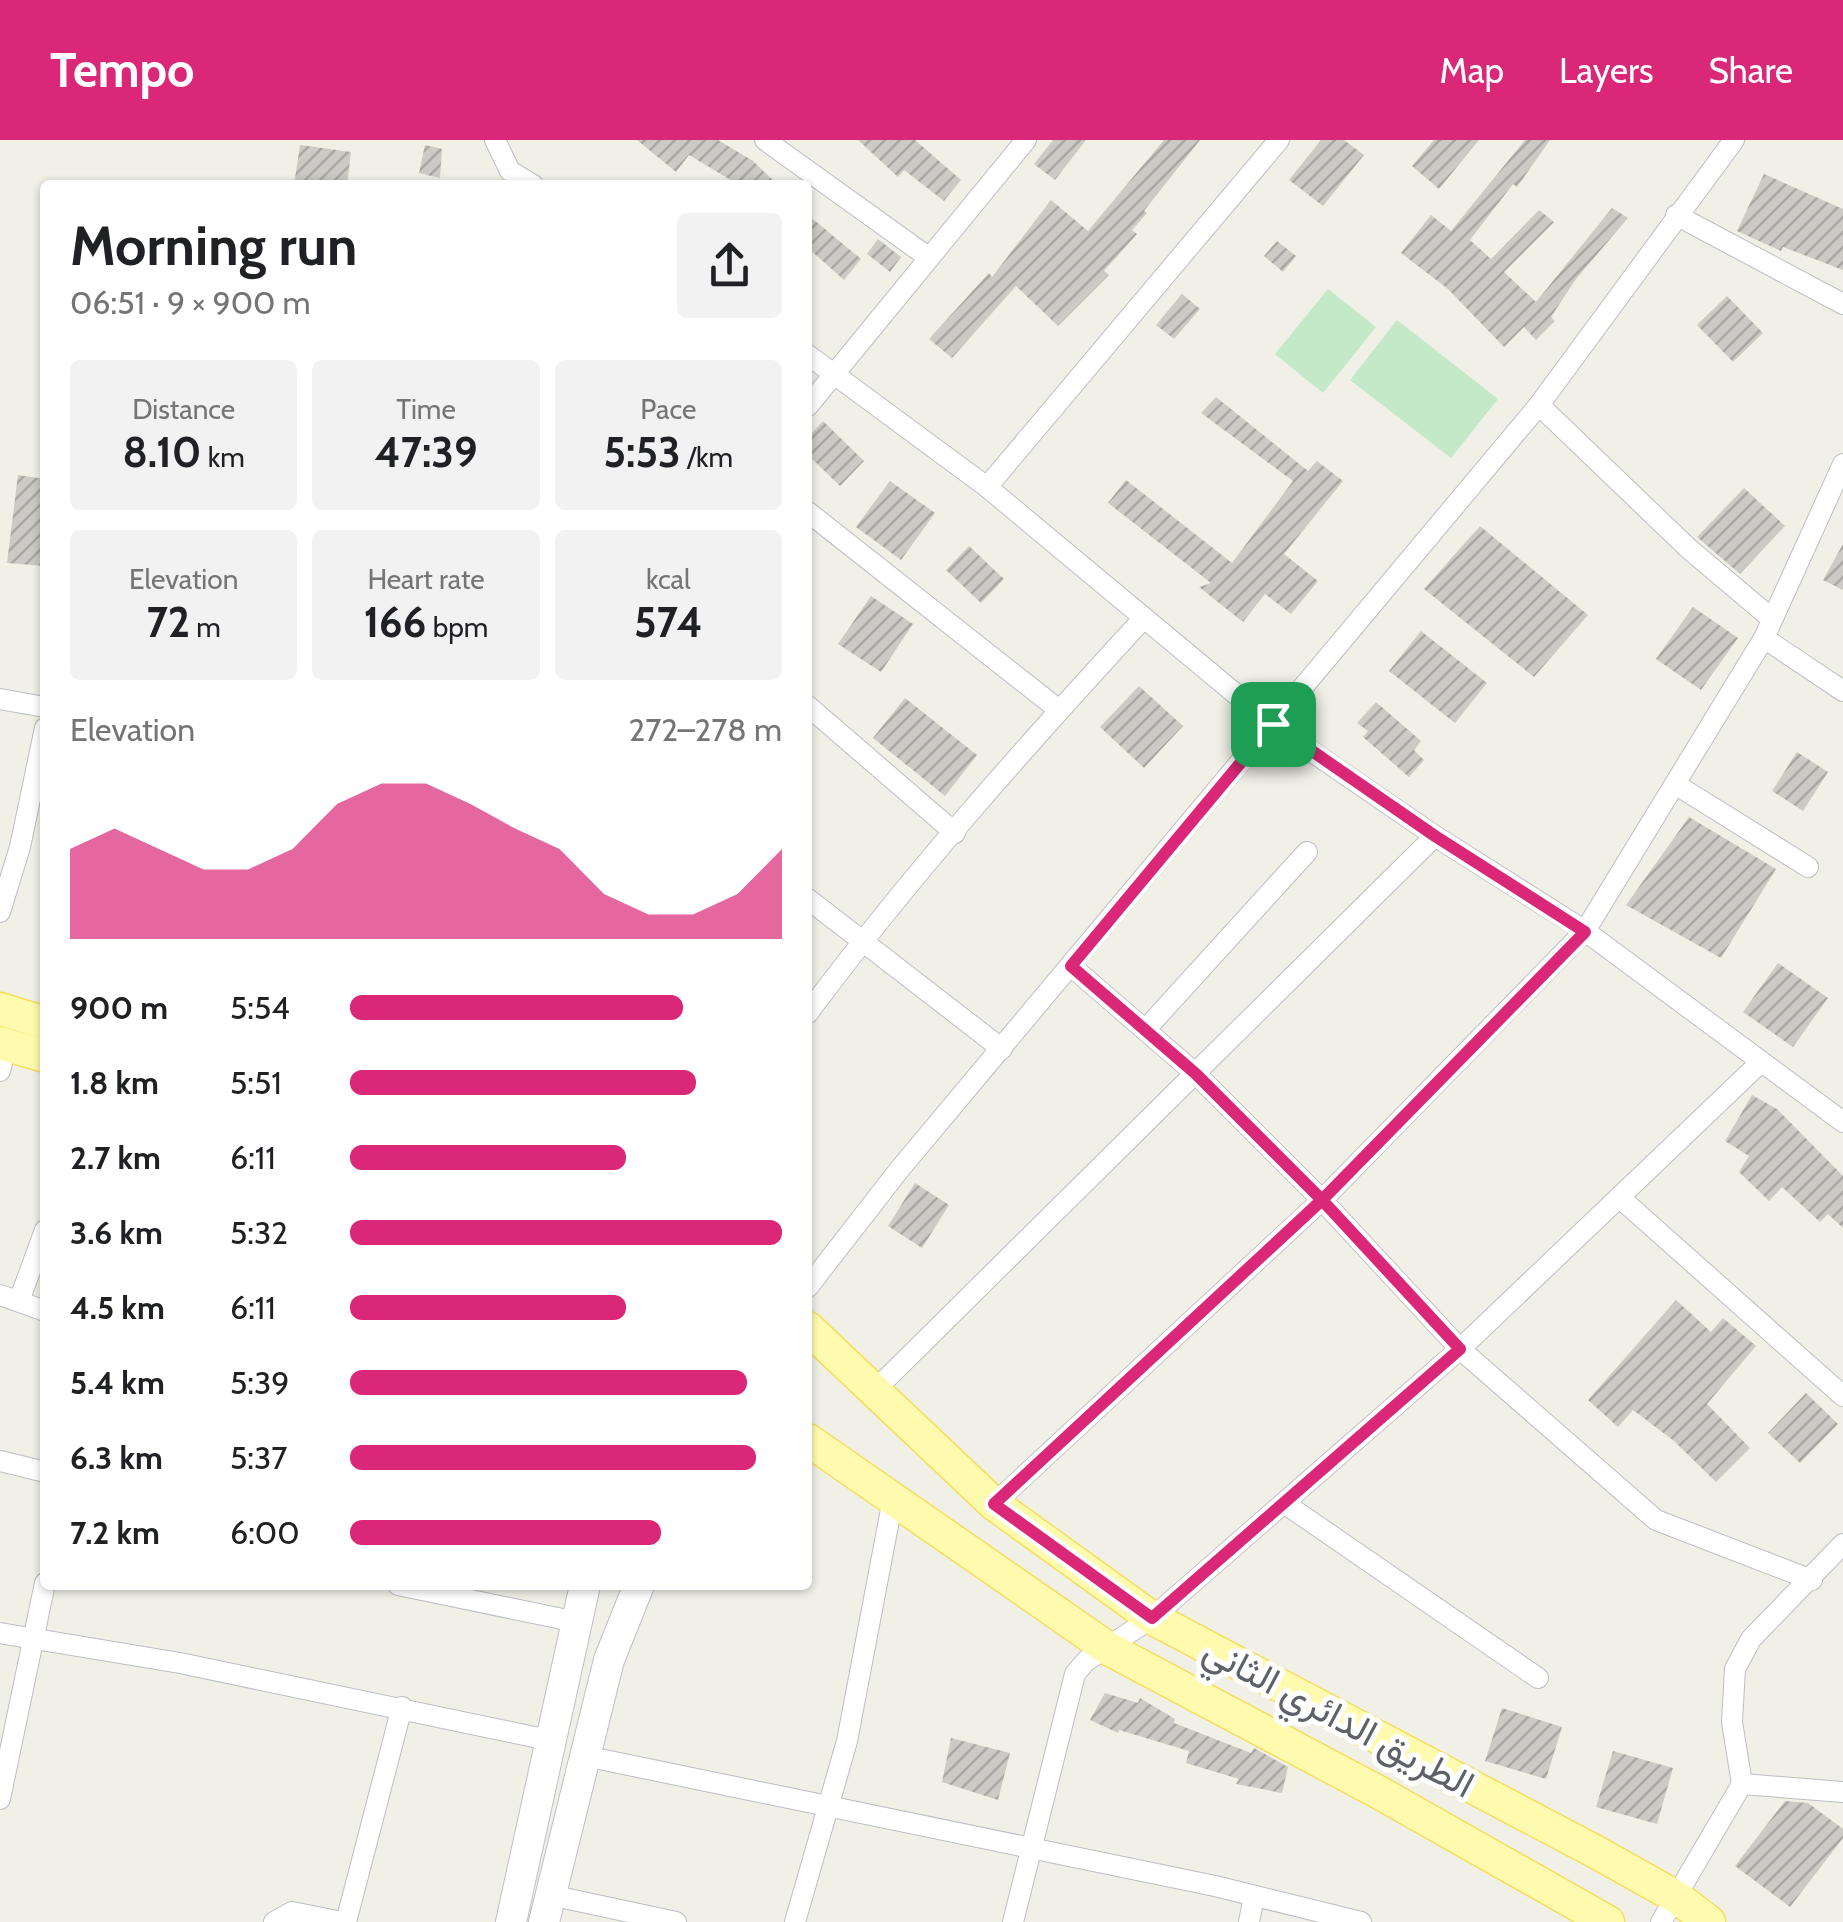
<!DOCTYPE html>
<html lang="en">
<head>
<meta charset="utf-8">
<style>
  :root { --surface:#fff; --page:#f2f2f2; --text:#202124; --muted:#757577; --accent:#db2777 }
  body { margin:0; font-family:Cabin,Vazirmatn,sans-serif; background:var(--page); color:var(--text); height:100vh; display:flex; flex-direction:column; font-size:38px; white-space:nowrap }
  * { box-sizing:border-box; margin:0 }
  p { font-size:32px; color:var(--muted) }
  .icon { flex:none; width:55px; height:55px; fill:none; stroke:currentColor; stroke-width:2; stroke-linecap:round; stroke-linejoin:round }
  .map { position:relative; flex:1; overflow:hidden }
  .drawer { position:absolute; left:40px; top:40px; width:772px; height:1410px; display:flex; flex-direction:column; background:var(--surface); border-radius:10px; box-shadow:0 2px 8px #0004 }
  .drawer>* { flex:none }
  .pin { position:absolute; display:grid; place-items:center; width:85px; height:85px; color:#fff; margin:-42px; border-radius:20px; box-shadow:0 5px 15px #0006 }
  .round { display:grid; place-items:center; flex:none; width:105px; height:105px; border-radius:10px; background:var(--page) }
  .head { display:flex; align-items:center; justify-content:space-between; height:170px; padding:0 30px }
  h1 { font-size:55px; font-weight:700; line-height:75px }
  .figures { display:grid; grid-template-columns:repeat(3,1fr); gap:15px; height:170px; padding:10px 30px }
  .figures div { display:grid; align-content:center; border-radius:10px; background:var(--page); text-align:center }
  .figures b { font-size:42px; font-weight:700 }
  .figures small { font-size:28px; font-weight:400 }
  .figures p { font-size:28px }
  .chart { height:280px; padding:20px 30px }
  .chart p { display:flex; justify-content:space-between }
  .chart svg { width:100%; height:180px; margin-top:10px; fill:var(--accent); opacity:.7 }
  ul { padding:0 30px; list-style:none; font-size:32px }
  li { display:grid; grid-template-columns:160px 120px 1fr; align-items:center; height:75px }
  li i { height:25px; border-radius:12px; background:var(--accent) }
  header { display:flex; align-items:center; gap:60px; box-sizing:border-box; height:140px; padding:0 50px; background:var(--accent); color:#fff }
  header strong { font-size:48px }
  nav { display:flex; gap:55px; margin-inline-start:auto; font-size:35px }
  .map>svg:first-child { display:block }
</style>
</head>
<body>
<header>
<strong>Tempo</strong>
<nav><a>Map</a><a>Layers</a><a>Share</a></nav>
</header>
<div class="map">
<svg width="1843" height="1782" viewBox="0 0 1843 1782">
  <defs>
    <pattern id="building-hatch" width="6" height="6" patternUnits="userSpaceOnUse" patternTransform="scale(2.5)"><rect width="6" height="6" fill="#cccac4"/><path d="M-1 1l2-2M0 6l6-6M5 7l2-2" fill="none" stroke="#a9a7a3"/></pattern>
  </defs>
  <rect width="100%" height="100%" fill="#f1f0e7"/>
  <g fill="#c3e9c8">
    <polygon points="1328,149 1376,187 1323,253 1275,214"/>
    <polygon points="1397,180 1498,259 1451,318 1350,240"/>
  </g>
  <g fill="url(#building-hatch)">
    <polygon points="637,0 718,0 753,21 778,45 739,45 689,15 676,32"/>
    <polygon points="858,0 915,0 961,40 944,61 904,30 898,37"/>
    <polygon points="1053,0 1086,0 1055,40 1034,24"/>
    <polygon points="1164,0 1200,0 1144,71 1147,73 1132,90 1137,94 1104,131 1109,135 1058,186 1016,146 952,218 929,199 989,133 992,137 1051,60 1088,91"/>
    <polygon points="1321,0 1344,0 1364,15 1323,66 1289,40"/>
    <polygon points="1434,0 1479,0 1439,49 1412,26"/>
    <polygon points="1525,0 1550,0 1517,47 1513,44 1470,100 1491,119 1539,70 1554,82 1504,132 1536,162 1612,68 1628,78 1576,139 1551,177 1555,181 1536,200 1524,187 1504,207 1448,149 1401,113 1431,75 1451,91"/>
    <polygon points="300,5 351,12 347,45 294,45"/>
    <polygon points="425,5 442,9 440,38 419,33"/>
    <polygon points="1764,34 1843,69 1843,130 1783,107 1781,111 1737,91"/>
    <polygon points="808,75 861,119 844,140 808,108"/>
    <polygon points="878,99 901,117 890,132 867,114"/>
    <polygon points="1277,101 1296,116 1283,132 1264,116"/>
    <polygon points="1182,154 1200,169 1174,199 1156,185"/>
    <polygon points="1727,156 1763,193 1733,222 1697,185"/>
    <polygon points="1216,257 1308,331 1317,321 1343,341 1284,414 1318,441 1291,474 1265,454 1243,482 1199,447 1211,443 1108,363 1126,340 1232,423 1293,341 1201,273"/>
    <polygon points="823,281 864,321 840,346 808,315 808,297"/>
    <polygon points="18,335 45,339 45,426 7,423"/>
    <polygon points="890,341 935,373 901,420 856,387"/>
    <polygon points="1744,348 1785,386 1740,434 1697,397"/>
    <polygon points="1480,386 1588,475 1534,537 1424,449"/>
    <polygon points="1843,404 1843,450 1823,440"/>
    <polygon points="969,406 1004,439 981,463 946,430"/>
    <polygon points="871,456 913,484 881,532 838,504"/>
    <polygon points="1693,467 1738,498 1701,550 1656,519"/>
    <polygon points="1421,491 1487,543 1455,583 1389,531"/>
    <polygon points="1139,546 1183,586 1144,628 1100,587"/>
    <polygon points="905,558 977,615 945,656 873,598"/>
    <polygon points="1376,562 1421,601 1414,610 1424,620 1409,637 1363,597 1368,591 1357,583"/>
    <polygon points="1797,612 1828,632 1803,671 1772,651"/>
    <polygon points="1689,677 1776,729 1721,818 1626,765"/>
    <polygon points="1778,823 1828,858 1793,907 1743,872"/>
    <polygon points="1752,955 1777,969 1843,1036 1843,1088 1828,1074 1820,1082 1782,1047 1769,1061 1739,1032 1749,1016 1725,1001"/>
    <polygon points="915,1043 949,1065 922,1108 888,1086"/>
    <polygon points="1676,1160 1711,1192 1723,1178 1756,1206 1707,1264 1750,1308 1716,1342 1674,1301 1633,1270 1618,1287 1588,1260"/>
    <polygon points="1806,1253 1838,1284 1800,1323 1768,1293"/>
    <polygon points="1105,1553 1138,1563 1140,1558 1175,1579 1174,1583 1251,1613 1254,1608 1288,1627 1282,1653 1236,1644 1239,1639 1186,1623 1189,1611 1119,1590 1118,1593 1090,1580"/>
    <polygon points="1502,1568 1562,1587 1546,1639 1485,1621"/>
    <polygon points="951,1598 1010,1613 998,1660 942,1642"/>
    <polygon points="1613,1611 1673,1628 1657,1684 1596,1667"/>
    <polygon points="1785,1661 1808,1663 1843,1689 1843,1698 1790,1767 1735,1726"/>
  </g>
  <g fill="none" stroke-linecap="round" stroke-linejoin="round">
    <g stroke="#bbbec3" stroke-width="22">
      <g id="street">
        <polyline points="495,0 510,31 533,45"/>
        <polyline points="765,0 928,117"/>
        <polyline points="1676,75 1843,164"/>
        <polyline points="808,215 987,347 1273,585 1435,696 1585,791 1843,982"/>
        <polyline points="1539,265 1688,408 1772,479"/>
        <polyline points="808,266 1026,0"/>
        <polyline points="987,347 1279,0"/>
        <polyline points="808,372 1059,570"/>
        <polyline points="1764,498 1843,551"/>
        <polyline points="0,559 45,567"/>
        <polyline points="808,566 955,693"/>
        <polyline points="1675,644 1808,727"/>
        <polyline points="808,759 1002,909"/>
        <polyline points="0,772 20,707 45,588"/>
        <polyline points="1071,826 1196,934 1322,1060 1460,1209 1656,1380 1812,1440"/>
        <path d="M808 873C910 736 1026 606 1142 480"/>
        <polyline points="1145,890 1307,712"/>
        <polyline points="0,931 7,905"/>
        <polyline points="1619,1057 1843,1256"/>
        <polyline points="808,1147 899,1030 1539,265 1734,0"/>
        <polyline points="0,1155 45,1171"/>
        <polyline points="19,1161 45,1090"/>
        <polyline points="876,1249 1435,696"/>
        <polyline points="0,1321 45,1332"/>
        <polyline points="1284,1363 1538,1538"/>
        <polyline points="994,1364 1322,1060 1585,791 1764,498 1843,324"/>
        <polyline points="398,1445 577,1482"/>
        <polyline points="0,1493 180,1523 553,1601"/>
        <polyline points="585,1616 1215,1746 1361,1782"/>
        <polyline points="1742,1644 1843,1652"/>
        <polyline points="0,1659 45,1443"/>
        <polyline points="550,1755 676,1782"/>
        <polyline points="274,1782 292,1772 342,1782"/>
        <polyline points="346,1782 402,1567"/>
        <polyline points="795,1782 847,1601 893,1359"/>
        <polyline points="1013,1782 1075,1534 1086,1521 1152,1478 1460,1209 1761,922"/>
        <polyline points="1249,1782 1254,1756"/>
        <polyline points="1661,1782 1742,1644 1732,1582 1735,1529 1751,1499 1843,1404"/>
      </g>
    </g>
    <g stroke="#bcbfc5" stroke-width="32">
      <g id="secondary">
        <polyline points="511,1782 585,1445"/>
        <polyline points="544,1782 609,1520 639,1445"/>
      </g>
    </g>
    <g stroke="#f7dd5b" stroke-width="35">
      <g id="primary">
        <polyline points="0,869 45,883"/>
        <polyline points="0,903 45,916"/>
        <polyline points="808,1188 994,1364 1152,1478 1596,1712 1678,1758 1709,1782"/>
        <polyline points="808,1300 1109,1509 1380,1653 1608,1782"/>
      </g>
    </g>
    <use href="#street" stroke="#fff" stroke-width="20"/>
    <use href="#secondary" stroke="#fff" stroke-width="30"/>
    <use href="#primary" stroke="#fffbae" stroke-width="32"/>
  </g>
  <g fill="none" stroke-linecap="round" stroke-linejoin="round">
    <g stroke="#fff" stroke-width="20">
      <polyline id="route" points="1273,584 1071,826 1196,934 1322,1060 994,1364 1152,1478 1460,1209 1322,1060 1585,792 1435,696 1273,584"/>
    </g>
    <use href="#route" stroke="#db2777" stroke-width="12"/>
  </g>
  <g text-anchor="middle" stroke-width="10" stroke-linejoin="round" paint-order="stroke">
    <g font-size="38" fill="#5e6168" stroke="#fff">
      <text transform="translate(1339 1577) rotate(28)" y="13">الطريق الدائري الثاني</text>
    </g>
  </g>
</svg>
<div class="pin" style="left:1273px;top:584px;background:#1e9e55"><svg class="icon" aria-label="arrive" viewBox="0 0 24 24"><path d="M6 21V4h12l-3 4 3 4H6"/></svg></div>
<section class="drawer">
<div class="head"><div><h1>Morning run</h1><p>06:51 · 9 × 900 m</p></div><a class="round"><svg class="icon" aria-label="share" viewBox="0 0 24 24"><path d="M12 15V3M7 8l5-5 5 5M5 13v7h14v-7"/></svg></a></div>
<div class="figures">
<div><p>Distance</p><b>8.10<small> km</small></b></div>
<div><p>Time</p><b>47:39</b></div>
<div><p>Pace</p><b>5:53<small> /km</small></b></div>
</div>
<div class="figures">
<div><p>Elevation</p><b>72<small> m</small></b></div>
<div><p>Heart rate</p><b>166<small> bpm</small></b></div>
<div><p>kcal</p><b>574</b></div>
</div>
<div class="chart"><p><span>Elevation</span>272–278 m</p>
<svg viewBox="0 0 160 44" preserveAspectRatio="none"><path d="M0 44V22L10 17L20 22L30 27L40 27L50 22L60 11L70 6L80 6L90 11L100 17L110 22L120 33L130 38L140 38L150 33L160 22V44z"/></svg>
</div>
<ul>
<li><b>900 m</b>5:54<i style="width:77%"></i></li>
<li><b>1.8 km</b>5:51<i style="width:80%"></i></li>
<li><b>2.7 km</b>6:11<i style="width:64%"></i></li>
<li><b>3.6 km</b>5:32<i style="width:100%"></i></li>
<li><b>4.5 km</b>6:11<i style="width:64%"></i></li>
<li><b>5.4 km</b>5:39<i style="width:92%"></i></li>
<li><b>6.3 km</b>5:37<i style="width:94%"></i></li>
<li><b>7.2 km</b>6:00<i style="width:72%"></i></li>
</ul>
</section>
</div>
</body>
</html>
